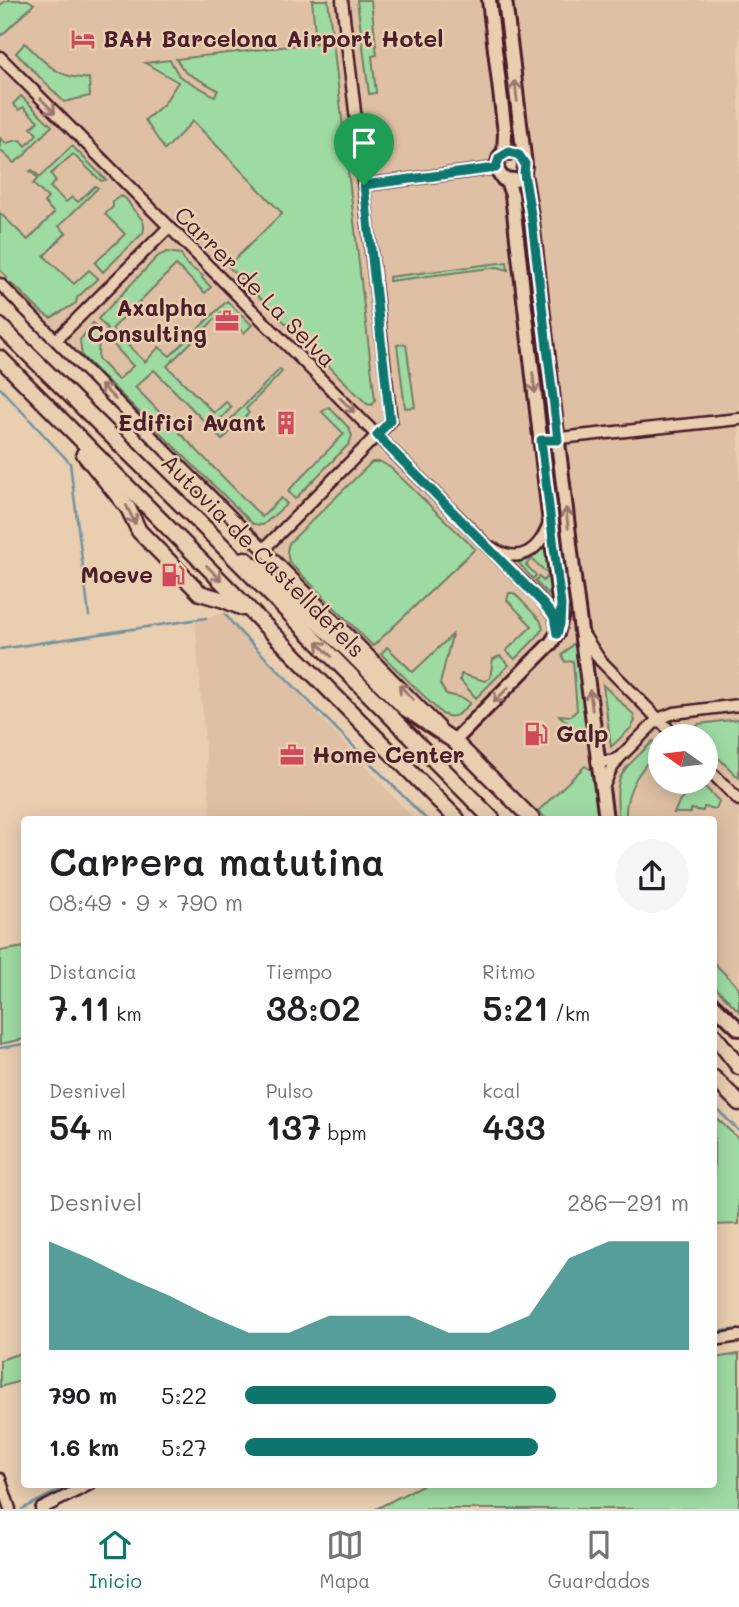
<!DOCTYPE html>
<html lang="es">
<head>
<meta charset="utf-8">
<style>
  :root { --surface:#fff; --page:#f6f6f6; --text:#202124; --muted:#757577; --line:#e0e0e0; --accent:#0f766e }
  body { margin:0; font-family:Mali,sans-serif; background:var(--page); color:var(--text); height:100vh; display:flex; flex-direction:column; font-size:26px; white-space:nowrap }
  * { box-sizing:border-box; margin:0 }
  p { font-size:23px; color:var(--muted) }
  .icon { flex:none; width:38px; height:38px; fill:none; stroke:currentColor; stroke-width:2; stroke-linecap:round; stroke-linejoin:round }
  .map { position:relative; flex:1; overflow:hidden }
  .drawer { position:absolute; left:21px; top:816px; width:696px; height:672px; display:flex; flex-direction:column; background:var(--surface); border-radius:7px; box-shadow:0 4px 18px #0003 }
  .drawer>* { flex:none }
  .needle { width:46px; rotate:284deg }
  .controls { position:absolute; left:648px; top:724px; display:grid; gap:14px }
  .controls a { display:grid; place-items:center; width:70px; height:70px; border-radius:50%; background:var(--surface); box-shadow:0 4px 18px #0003; font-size:35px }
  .pin { position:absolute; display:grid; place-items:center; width:60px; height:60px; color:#fff; margin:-72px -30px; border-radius:50% 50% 50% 0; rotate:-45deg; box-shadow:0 0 7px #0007 }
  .pin .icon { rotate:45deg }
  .round { display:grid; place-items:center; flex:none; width:74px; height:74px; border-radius:37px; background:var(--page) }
  .head { display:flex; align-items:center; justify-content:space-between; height:119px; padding:0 28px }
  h1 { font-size:38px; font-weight:600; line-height:52px }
  .stats { display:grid; grid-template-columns:repeat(3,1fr); gap:10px; height:119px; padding:7px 28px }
  .stats div { display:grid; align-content:center }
  .stats b { font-size:35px; font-weight:600 }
  .stats small { font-size:19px; font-weight:400 }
  .stats p { font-size:19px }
  .chart { height:196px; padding:14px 28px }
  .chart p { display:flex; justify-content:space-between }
  .chart svg { width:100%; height:126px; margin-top:7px; fill:var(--accent); opacity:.7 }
  ul { padding:0 28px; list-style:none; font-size:23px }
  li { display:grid; grid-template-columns:112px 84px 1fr; align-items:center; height:52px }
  li i { height:18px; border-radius:9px; background:var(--accent) }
  .tabs { display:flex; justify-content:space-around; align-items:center; height:98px; border-top:2px solid var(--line); background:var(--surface); font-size:19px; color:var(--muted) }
  .tabs a { display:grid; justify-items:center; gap:4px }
  .tabs .current { color:var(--accent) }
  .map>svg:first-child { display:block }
</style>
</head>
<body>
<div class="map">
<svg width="739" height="1509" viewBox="0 0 739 1509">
  <rect width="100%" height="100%" fill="#e9ceb0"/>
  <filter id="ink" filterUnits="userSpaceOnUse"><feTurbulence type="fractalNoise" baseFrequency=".0143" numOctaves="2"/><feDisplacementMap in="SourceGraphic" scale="14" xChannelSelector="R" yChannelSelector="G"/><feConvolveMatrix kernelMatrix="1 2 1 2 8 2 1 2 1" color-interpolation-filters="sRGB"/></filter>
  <g filter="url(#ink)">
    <g fill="#dfc0a4" fill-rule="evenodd">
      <path d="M0 0H485L502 141 496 163 507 181 560 624H581L531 182 533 155 530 137 515 78 509 0H739V1029L714 1005V819H532L0 284ZM660 737H705V782H660Z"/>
      <polygon points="225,613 414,819 211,819 195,620"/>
    </g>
    <g fill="#9edba2" stroke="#747d66" stroke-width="2">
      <polygon points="8,0 28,0 34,4 2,35 0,33 0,5"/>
      <polygon points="312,0 328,0 375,400 372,405 367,404 228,266 282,213 193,121 165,150 145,120 163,105 178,82 145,63 170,60 179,76 215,96 218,90 185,72 176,59 316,43"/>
      <polygon points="357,0 371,0 377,55 372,56 376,93 369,94"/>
      <path d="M25 43C44 62 59 80 89 78L90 96 64 102 16 53Z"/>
      <polygon points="21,96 52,126 28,150 26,154 14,163 0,150 0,138 7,144 9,142 21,140 26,146 37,134 31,128 38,121 23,107 19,110 13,104"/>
      <path d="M72 146 106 180 101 181 73 154 51 174 56 181 50 187 66 202 72 197 78 202 95 186 98 188 59 226 66 233 44 256 74 284 89 270 98 278 77 298 76 303 51 318C33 310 24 289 6 281L7 277 0 270V213L28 240 54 213 44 202 48 198 33 184 38 178 30 171 32 170 40 177Z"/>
      <path d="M121 196C128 199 128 202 132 208 139 217 147 220 143 233L103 272 95 263 125 234 105 214 113 207V201Z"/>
      <polygon points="167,252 181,254 186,264 203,276 202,278 211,287 205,293 176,265 112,329 145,362 159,347 170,356 227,301 252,325 244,333 222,312 167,366 214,413 226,402 232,407 211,428 154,370 135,387 262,517 281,498 287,504 263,525 253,524 82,356 80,340 93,323 99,332 98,359 118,380 133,366 110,341 106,327 98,319 158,256"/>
      <polygon points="507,262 508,270 498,267 389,281 389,277"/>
      <polygon points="406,344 415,407 405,408 397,345"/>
      <polygon points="280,369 282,372 246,409 249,413 222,440 216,434"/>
      <polygon points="329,407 349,428 352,436 349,444 295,499 288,491 344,434 322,412"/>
      <polygon points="372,462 381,462 391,468 475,549 373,646 289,562 287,551 289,543"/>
      <polygon points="545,547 552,593 550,596 535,581 539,577 543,581 549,575 532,559 526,565 536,575 533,579 517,561 531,558"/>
      <polygon points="509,593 514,593 540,620 543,628 536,638 515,659 506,651 532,626 507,600"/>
      <path d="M452 635 440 684 446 694 463 698 470 703C462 712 455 721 442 714L381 654 387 647 413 672Z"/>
      <polygon points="578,639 590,744 559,715 571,716 577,710 573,661 565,662 562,655"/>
      <polygon points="500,656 509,665 476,698 460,680 461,674 485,681 490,678 493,659"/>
      <polygon points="603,685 633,714 635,721 631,728 611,747"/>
      <polygon points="739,719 739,778 705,745 705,737 697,737 694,729 699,724"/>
      <path d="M653 741 660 748C641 769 624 789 626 819H619C613 771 621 774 653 741Z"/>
      <polygon points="585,766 595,772 601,819 546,819 538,811"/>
      <polygon points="695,782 700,782 719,801 716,809 704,807 703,811 691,809 691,813 674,813 679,802 696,784"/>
      <polygon points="24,947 24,1039 0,1044 0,951"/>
      <polygon points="714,963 739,988 739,1011 714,986"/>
      <polygon points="714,1116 739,1139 739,1224 714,1225"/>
      <polygon points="24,1352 24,1380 0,1387 0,1360"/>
      <polygon points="739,1354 739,1509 376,1509 424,1484 714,1484 714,1358"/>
    </g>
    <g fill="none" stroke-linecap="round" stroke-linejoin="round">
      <g stroke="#73929e" stroke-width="2.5">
        <polyline points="0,388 70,463 89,616"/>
        <polyline points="225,614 237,629 426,819"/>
        <polyline points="0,649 206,618"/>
        <polyline points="0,1048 24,1044"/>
        <polyline points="714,1106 739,1131"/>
        <polyline points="714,1332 739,1329"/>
        <polyline points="22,1509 71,1484"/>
      </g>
      <g stroke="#4a1f2b" stroke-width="15">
        <g id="minor">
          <polyline points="0,57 540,599 554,617 557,630"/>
          <polyline points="364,185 496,168"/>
          <polyline points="0,284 439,726"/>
          <polyline points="56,340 168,228"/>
          <polyline points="541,440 739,419"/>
          <path d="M492 548C520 565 539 551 549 523"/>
          <polyline points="264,549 391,421 342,0"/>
          <polyline points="583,634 600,660 676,737"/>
          <polyline points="597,761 611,761 619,758 658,719 674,713 739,705"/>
          <polyline points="705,766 739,800"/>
          <polyline points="603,788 610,771 619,758"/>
          <polyline points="714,1340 739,1336"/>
          <polyline points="0,1479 10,1509"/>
          <polyline points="41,1509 90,1484"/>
        </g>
      </g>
      <g stroke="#4a1f2b" stroke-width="18">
        <g id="major">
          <polyline points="489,0 505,133 504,153"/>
          <polyline points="505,0 525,165 524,173 532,221 575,586 606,819"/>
          <polyline points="511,152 500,156 496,168 503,179 515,180"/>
          <polyline points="454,741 551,643 557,634 561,618 512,195 507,181"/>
          <polyline points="714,1005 739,1029"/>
        </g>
      </g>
      <g stroke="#4a1f2b" stroke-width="19">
        <g id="highway">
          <polyline points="0,326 208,531 492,819"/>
          <polyline points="0,358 457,819"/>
          <polyline points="84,454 128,508 139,531 200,593 224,600 243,608"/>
          <polyline points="245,559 266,575 349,651 405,708 454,741 532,819"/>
          <polyline points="714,1035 739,1067"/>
          <polyline points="714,1078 739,1103"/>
        </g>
      </g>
      <use href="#minor" stroke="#e9ceb0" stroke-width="10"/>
      <use href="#major" stroke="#e9ceb0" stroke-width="12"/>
      <use href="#highway" stroke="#e9ceb0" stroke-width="14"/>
    </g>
    <defs><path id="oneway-shaft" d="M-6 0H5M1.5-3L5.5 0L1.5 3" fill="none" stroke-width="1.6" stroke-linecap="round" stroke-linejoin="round" transform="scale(1.75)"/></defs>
    <g stroke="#9a766e">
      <use href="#oneway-shaft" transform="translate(516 91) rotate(-97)"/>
      <use href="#oneway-shaft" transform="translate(48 106) rotate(46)"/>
      <use href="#oneway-shaft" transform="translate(534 383) rotate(83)"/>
      <use href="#oneway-shaft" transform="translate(108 392) rotate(-135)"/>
      <use href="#oneway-shaft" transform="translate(347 405) rotate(45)"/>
      <use href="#oneway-shaft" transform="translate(131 515) rotate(64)"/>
      <use href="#oneway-shaft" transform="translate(567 518) rotate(-97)"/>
      <use href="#oneway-shaft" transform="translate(214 573) rotate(45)"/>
      <use href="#oneway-shaft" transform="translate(324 649) rotate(-135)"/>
      <use href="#oneway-shaft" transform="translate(406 692) rotate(-134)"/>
      <use href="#oneway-shaft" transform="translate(501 695) rotate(135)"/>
      <use href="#oneway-shaft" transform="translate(591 700) rotate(-97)"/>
    </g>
  </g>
  <g fill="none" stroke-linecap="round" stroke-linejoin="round" filter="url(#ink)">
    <g stroke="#fff" stroke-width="14">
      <polygon id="route" points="509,152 519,155 525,164 524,173 532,221 558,440 541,440 561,605 560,624 557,634 554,617 540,600 377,435 390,421 364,185 496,168 499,158"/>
    </g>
    <use href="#route" stroke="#0f766e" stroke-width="9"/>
  </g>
  <defs>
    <g id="hotel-bare" transform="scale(1.89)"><path d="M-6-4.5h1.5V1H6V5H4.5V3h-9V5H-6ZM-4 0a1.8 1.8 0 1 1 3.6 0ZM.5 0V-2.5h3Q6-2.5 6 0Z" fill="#d1495b" stroke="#e9ceb0" stroke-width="2.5" paint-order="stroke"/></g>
    <g id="office-bare" transform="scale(1.89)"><path d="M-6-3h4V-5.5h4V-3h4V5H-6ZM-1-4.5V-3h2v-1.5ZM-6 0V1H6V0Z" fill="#d1495b" stroke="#e9ceb0" stroke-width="2.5" paint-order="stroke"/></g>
    <g id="building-bare" transform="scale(1.89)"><path d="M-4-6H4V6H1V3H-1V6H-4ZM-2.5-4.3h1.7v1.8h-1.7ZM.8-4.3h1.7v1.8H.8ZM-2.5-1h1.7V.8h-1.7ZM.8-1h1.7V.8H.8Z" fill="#d1495b" stroke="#e9ceb0" stroke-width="2.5" paint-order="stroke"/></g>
    <g id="fuel-bare" transform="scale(1.89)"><path d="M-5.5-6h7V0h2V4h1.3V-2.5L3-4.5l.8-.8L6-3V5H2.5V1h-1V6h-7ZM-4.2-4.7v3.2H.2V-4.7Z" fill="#d1495b" stroke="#e9ceb0" stroke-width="2.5" paint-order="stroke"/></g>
  </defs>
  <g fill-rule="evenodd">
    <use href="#hotel-bare" x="83" y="39"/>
    <use href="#office-bare" x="227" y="321"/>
    <use href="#building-bare" x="286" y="423"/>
    <use href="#fuel-bare" x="173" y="575"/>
    <use href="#fuel-bare" x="536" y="734"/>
    <use href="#office-bare" x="292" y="755"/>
  </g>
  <g text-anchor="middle" stroke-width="5" stroke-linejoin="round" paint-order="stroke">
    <g font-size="23" font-weight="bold" fill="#4a1f2b" stroke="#e9ceb0" text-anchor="start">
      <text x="103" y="47">BAH Barcelona Airport Hotel</text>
      <text x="207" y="316" text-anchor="end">Axalpha<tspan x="207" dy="26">Consulting</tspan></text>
      <text x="266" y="431" text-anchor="end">Edifici Avant</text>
      <text x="153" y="583" text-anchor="end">Moeve</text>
      <text x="556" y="742">Galp</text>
      <text x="312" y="763">Home Center</text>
    </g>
    <g font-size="23" fill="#4a1f2b" stroke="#e9ceb0">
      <text transform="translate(255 287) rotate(45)" y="8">Carrer de La Selva</text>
      <text transform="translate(263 556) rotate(45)" y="8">Autovia de Castelldefels</text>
    </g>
  </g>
</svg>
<div class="controls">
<a><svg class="needle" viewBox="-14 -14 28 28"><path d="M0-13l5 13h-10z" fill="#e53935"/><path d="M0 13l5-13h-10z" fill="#757577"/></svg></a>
</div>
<div class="pin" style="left:364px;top:185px;background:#1e9e55"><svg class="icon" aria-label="arrive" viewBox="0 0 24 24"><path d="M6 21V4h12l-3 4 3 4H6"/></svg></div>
<section class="drawer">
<div class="head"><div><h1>Carrera matutina</h1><p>08:49 · 9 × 790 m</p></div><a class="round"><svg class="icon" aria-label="share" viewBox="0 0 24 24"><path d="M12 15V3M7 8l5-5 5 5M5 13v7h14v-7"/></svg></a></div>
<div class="stats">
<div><p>Distancia</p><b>7.11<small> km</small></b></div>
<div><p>Tiempo</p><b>38:02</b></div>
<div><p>Ritmo</p><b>5:21<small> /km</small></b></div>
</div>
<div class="stats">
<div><p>Desnivel</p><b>54<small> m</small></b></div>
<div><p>Pulso</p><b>137<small> bpm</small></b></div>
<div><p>kcal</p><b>433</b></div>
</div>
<div class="chart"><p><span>Desnivel</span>286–291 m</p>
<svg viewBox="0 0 160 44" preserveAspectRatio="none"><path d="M0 44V6L10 12L20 19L30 25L40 32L50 38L60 38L70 32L80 32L90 32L100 38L110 38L120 32L130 12L140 6L150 6L160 6V44z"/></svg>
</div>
<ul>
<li><b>790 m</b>5:22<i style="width:70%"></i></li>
<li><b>1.6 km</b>5:27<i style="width:66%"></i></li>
</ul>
</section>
</div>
<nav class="tabs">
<a class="current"><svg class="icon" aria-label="home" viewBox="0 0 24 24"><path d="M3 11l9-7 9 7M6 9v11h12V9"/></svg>Inicio</a>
<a><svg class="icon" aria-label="map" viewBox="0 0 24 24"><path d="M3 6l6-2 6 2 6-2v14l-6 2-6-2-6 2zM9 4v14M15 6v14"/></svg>Mapa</a>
<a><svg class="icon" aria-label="saved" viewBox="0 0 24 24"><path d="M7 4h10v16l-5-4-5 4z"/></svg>Guardados</a>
</nav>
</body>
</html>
